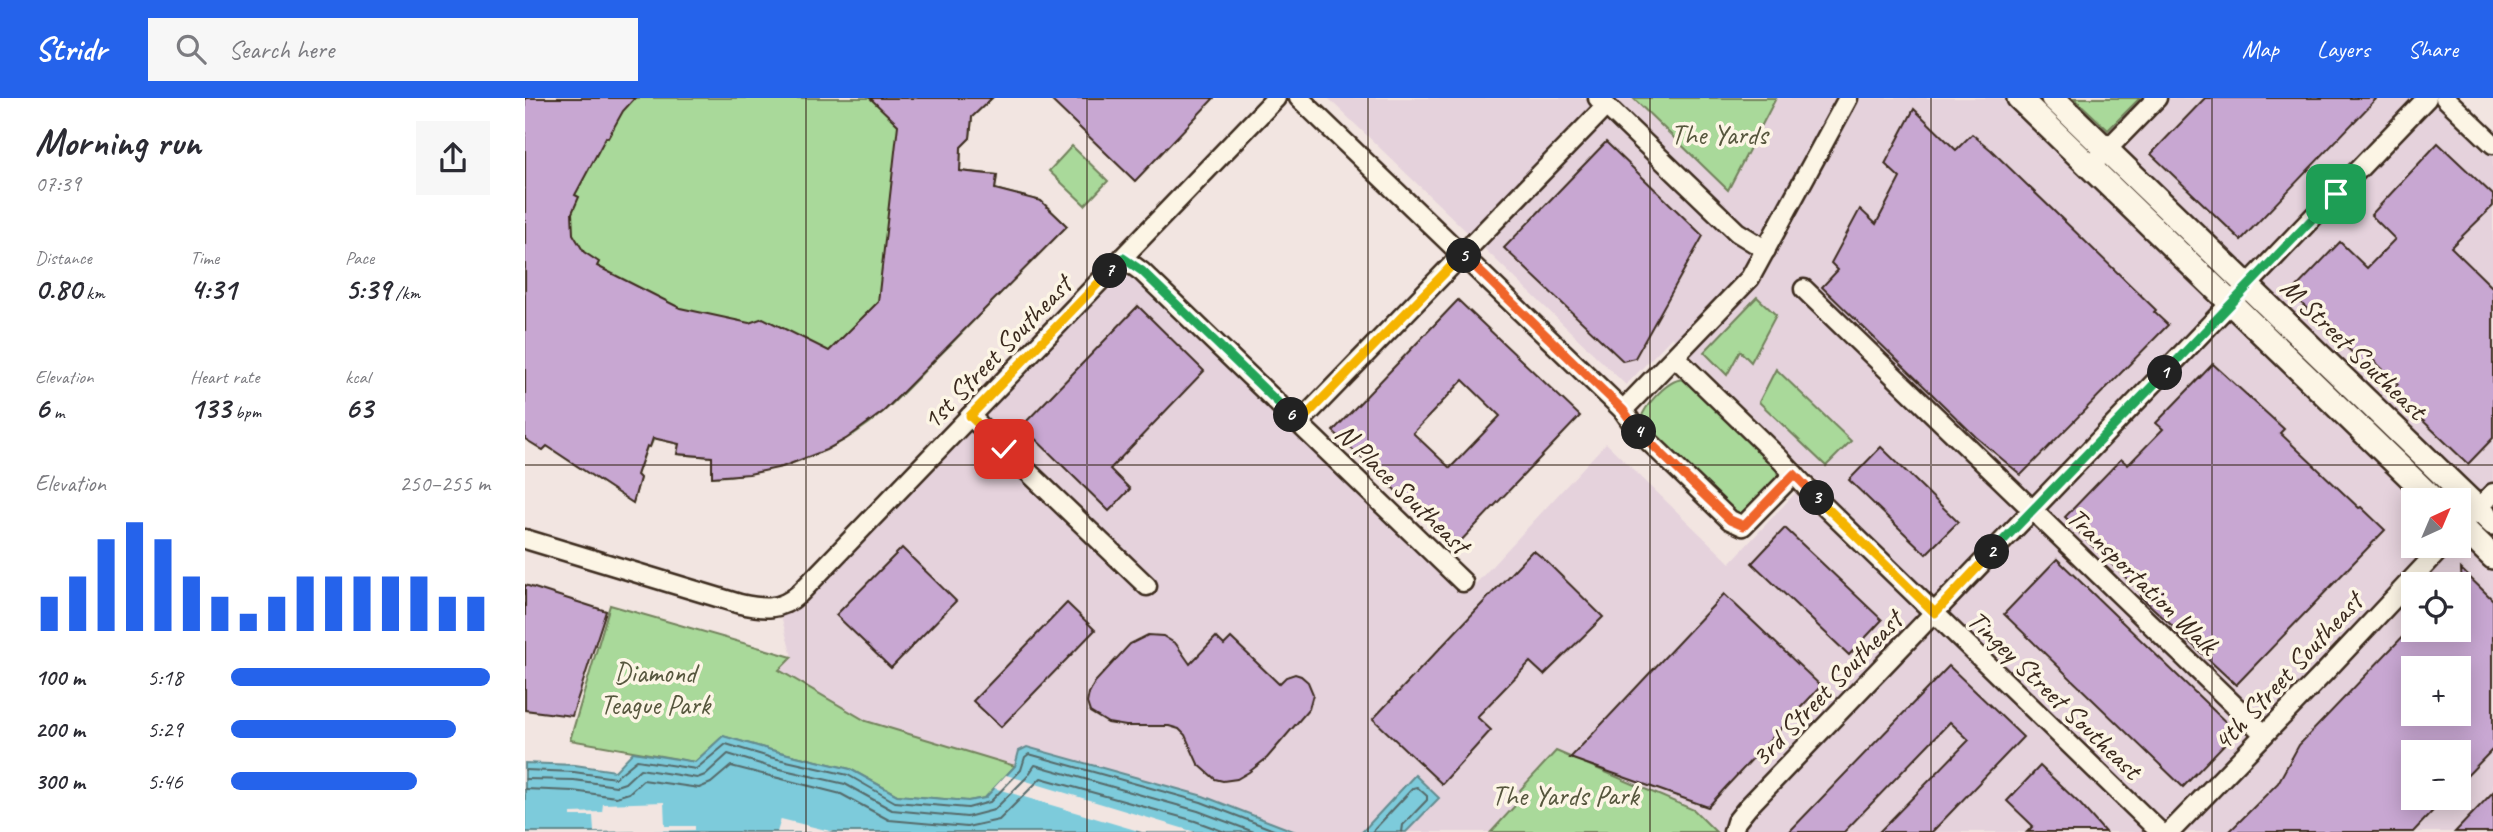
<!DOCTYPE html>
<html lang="en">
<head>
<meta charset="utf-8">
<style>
  :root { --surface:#fff; --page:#f7f7f7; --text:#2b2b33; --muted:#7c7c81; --accent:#2563eb }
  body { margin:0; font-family:Caveat,sans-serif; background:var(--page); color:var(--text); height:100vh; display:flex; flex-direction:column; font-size:26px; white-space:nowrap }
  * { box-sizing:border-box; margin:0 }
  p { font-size:23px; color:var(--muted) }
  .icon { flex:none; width:38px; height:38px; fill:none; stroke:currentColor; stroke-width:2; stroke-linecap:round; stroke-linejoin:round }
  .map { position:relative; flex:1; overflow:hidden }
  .drawer { display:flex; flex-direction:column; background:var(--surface); width:525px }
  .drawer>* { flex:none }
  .needle { width:46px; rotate:44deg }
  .fabs { position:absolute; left:1876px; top:390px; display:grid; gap:14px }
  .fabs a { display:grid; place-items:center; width:70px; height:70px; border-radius:0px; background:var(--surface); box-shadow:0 4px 18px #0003; font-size:35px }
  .pin { position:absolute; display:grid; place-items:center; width:60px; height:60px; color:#fff; margin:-30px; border-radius:14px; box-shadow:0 4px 10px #0006 }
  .km { position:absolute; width:35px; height:35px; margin:-18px; border-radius:50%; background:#222; color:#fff; font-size:19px; line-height:35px; text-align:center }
  .round { display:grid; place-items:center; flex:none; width:74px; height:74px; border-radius:0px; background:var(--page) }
  .summary { display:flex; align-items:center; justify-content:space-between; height:119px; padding:0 35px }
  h1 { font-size:38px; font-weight:700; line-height:52px }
  .figures { display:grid; grid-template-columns:repeat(3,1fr); gap:10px; height:119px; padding:7px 35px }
  .figures div { display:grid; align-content:center }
  .figures b { font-size:30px; font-weight:700 }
  .figures small { font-size:19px; font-weight:400 }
  .figures p { font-size:19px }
  .chart { height:196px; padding:14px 35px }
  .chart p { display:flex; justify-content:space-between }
  .chart svg { width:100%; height:126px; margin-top:7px; stroke:var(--accent); stroke-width:6 }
  ul { padding:0 35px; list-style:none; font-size:23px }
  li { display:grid; grid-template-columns:112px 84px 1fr; align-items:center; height:52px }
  li i { height:18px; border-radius:9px; background:var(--accent) }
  header { display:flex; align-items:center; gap:42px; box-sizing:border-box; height:98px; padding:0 35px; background:var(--accent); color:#fff }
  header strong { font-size:33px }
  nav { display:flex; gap:38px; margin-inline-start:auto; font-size:24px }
  .search { width:490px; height:63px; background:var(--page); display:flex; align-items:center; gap:18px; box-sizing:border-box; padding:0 24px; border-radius:0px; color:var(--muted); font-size:26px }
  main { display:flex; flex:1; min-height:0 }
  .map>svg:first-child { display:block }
</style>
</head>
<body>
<header>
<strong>Stridr</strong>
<div class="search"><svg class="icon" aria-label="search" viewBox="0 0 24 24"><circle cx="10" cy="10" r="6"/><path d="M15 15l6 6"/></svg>Search here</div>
<nav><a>Map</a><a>Layers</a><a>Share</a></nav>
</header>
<main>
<section class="drawer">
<div class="summary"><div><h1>Morning run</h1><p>07:39</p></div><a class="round"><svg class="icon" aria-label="share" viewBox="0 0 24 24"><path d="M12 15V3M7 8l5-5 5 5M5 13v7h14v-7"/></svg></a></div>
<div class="figures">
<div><p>Distance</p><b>0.80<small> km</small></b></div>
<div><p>Time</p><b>4:31</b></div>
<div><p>Pace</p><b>5:39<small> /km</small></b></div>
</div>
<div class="figures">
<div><p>Elevation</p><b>6<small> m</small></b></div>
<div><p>Heart rate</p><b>133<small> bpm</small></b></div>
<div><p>kcal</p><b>63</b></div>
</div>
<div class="chart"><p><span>Elevation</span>250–255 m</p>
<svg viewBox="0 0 160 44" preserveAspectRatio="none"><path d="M5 44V32M15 44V25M25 44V12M35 44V6M45 44V12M55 44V25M65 44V32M75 44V38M85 44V32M95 44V25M105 44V25M115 44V25M125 44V25M135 44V25M145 44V32M155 44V32"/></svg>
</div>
<ul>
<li><b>100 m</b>5:18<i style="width:100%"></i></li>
<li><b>200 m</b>5:29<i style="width:87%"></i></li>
<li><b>300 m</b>5:46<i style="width:72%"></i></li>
</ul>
</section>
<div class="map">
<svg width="1968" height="734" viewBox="0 0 1968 734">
  <rect width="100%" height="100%" fill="#f2e5e1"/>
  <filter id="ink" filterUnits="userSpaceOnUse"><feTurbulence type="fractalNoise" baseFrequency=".0143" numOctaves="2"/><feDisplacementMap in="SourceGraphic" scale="14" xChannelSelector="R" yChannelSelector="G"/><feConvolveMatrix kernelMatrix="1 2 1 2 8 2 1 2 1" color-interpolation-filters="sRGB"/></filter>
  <g filter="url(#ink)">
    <path fill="#e5d2dc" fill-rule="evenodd" d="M803 0H1913L1968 54V718L1953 734H771L494 653 490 668 341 623 254 572 267 559 254 510 598 160 943 494 1081 345 1205 465 1287 377 1147 239 1101 287ZM1888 402H1934V448H1888ZM1888 486H1934V532H1888ZM1888 570H1934V616H1888ZM1888 654H1934V700H1888Z"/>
    <g fill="#a9d99a" stroke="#72825c" stroke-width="2">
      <path d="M0 0H467L447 19 445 40 436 49 435 73 472 77 470 91 516 103 542 128C503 167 464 207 426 246 403 268 382 293 358 314 310 356 250 376 187 379V359L152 356 154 346 129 340 125 349H122L112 377 115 380 108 405 22 348 18 352 4 343Z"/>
      <polygon points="1108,0 1251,0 1203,92"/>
      <polygon points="1549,0 1615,0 1583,32"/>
      <polygon points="547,48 583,83 560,107 524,73"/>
      <polygon points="1232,199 1251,217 1226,264 1215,253 1202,277 1179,254"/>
      <polygon points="1251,271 1326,343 1301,368 1234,304"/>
      <path d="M1158 281 1248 365C1251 370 1254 375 1252 381 1248 392 1222 417 1210 417L1115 327C1115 311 1142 282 1158 281Z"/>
      <polygon points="85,507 267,559 254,572 341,623 490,668 460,700 443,703 372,697 325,671 246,652 198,638 170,664 45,642"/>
      <polygon points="1031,653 1169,712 1191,734 966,734 999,698 995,692"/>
    </g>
    <g fill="#7dcbdb" stroke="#638b8f" stroke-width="2">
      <polygon points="198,638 246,652 325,671 372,697 443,703 460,700 490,668 494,653 502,649 678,698 771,734 0,734 0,665 50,667 90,673 108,654 170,664"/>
      <polygon points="890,677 914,700 881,734 837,734"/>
    </g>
    <g fill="#f2e5e1">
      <polygon points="481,677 670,734 617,734 469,690"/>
      <polygon points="139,704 140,728 170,728 170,732 69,734 68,718 46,718 46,715 77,714 78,706"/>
      <polygon points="256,721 309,734 252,734"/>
    </g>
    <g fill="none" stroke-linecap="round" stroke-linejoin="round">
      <g stroke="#556a6a" stroke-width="2">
        <polyline points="0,672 49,674 90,680 112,662 171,671 201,646 244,659 323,677 370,704 443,710 465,704 496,672 500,659 504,656 676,704 754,734"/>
        <polyline points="0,681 49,682 91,688 100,685 115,671 172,680 180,677 203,656 242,668 320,686 367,712 442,719 469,712 502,679 510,667 673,713 729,734"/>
        <polyline points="0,691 48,693 91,699 104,695 118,682 174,690 186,685 206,668 316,696 364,722 442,729 474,722 516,680 670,723 700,734"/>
        <polyline points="847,734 888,690 892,689 902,698 902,702 878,727 877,734"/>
      </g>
    </g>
    <g fill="#c8a7d2" stroke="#3b2a1e" stroke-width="2" fill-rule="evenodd">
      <polygon points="0,0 110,0 98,13 83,40 81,39 50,97 54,99 47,115 48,136 59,154 74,164 72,168 155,210 224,225 238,220 304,253 353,204 373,27 345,0 467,0 447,19 445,40 436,49 435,73 472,77 470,91 516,103 542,128 359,313 321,341 301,352 257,369 224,376 187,379 187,359 152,356 154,346 128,340 125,349 122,348 112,377 115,380 108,405 22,348 18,352 0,341"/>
      <polygon points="524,0 689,0 610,83"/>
      <polygon points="1680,0 1852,0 1716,142 1626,56"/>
      <polygon points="1389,11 1431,52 1447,36 1466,52 1631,212 1629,214 1643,227 1496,377 1451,339 1297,189 1313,172 1306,165 1335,111 1351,126 1375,80 1360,66"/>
      <polygon points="1081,44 1178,138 1110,260 1098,263 979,150"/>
      <polygon points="1913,45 1968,97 1968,108 1926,149 1968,190 1968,340 1943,366 1866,292 1873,286 1848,262 1842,269 1766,195 1815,144 1842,170 1870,141 1846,117"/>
      <path d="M933 202 1055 318 930 449 808 333ZM938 282 975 318 925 370 888 335Z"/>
      <polygon points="613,208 679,273 585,371 605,391 584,413 497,328"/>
      <polygon points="1688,266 1759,331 1755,335 1834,410 1836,409 1860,432 1711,587 1615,498 1617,495 1555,436 1556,434 1540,419 1596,361 1603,367 1638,331 1631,325"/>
      <polygon points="1356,349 1433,424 1401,456 1324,382"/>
      <polygon points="1260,430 1357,522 1324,557 1227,465"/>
      <polygon points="377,450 431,503 366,570 311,517"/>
      <polygon points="1007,453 1009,453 1020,462 1078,519 1019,577 1005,564 952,619 966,632 917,686 848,621"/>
      <polygon points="1532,461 1711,634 1658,689 1479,516"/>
      <path d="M1936 471 1968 502V651L1934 686V654H1888V700H1920L1888 734H1704L1753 685 1774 647 1884 532H1934V500L1938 504ZM1888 570H1934V616H1888Z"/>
      <polygon points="0,487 81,513 47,618 0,612"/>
      <polygon points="1199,496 1296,588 1201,689 1183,709 1045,660"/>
      <polygon points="542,505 570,532 476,629 448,603"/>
      <polygon points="623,537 638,538 651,546 665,566 691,539 699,547 706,540 754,586 761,579 770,576 776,578 783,584 788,596 784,611 742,660 724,674 712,681 698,683 690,681 673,666 660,637 654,631 644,628 601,628 583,625 565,614 562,605 564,595 570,584 605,546"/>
      <polygon points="1424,568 1498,639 1407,734 1354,734 1444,642 1425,624 1319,734 1264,734"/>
      <polygon points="1515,668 1556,707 1580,734 1502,734 1508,728 1482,703"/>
      <polygon points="1968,694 1968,734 1930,734"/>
    </g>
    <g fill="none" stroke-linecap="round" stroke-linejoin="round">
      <g stroke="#3b2a1e" stroke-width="23">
        <g id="minor">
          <polyline points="774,0 1098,312 1111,331 1205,422 1218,428 1269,376"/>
          <polyline points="1073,0 1212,134 1241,152"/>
          <polyline points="1920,0 1968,46"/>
          <polyline points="1565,69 1632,0"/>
          <polyline points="598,160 617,174 938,484"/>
          <polyline points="1279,191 1739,636"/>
          <polyline points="1150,259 1253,359 1294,403 1635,734"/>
          <polyline points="1098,312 1225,180 1323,0"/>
          <polyline points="445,318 622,488"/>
          <polyline points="774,325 1081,8"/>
          <polyline points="1946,418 1968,395"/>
          <path d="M0 441 215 506C239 511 255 513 274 496L751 0"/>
          <polyline points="1208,734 1211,724 1223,709 1902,0"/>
          <polyline points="1645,734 1799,575 1918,448"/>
        </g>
      </g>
      <g stroke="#3b2a1e" stroke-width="28">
        <g id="major">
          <polyline points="1494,0 1909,402"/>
          <polyline points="1528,0 1968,425"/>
          <polyline points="1934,426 1968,459"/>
        </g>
      </g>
      <use href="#minor" stroke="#fcf5e5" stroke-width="18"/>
      <use href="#major" stroke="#fcf5e5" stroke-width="23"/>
    </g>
  </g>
  <g fill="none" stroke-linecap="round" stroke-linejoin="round" filter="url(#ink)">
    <g stroke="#fff" stroke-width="14">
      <polyline id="split-1" points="1640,275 1811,96"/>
    </g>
    <g stroke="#fff" stroke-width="14">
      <polyline id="split-2" points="1467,454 1640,275"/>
    </g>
    <g stroke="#fff" stroke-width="14">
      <polyline id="split-3" points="1292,400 1410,515 1467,454"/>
    </g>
    <g stroke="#fff" stroke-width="14">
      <polyline id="split-4" points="1114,334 1205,422 1219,428 1269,376 1292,400"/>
    </g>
    <g stroke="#fff" stroke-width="14">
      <polyline id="split-5" points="939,158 1098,312 1114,334"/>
    </g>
    <g stroke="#fff" stroke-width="14">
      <polyline id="split-6" points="766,317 774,325 937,157 939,158"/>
    </g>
    <g stroke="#fff" stroke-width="14">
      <polyline id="split-7" points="585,173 598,160 617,173 766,317"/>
    </g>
    <g stroke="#fff" stroke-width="14">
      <polyline id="split-8" points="479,351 445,318 585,173"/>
    </g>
    <use href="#split-1" stroke="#22a559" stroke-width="9"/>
    <use href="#split-2" stroke="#22a559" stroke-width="9"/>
    <use href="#split-3" stroke="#f5b400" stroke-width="9"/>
    <use href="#split-4" stroke="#f0652b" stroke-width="9"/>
    <use href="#split-5" stroke="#f0652b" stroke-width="9"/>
    <use href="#split-6" stroke="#f5b400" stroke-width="9"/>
    <use href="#split-7" stroke="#22a559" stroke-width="9"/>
    <use href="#split-8" stroke="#f5b400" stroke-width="9"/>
  </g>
  <path fill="none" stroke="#3b2a1e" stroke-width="2" stroke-opacity="0.55" d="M281 0V734M562 0V734M843 0V734M1125 0V734M1406 0V734M1687 0V734M0 367H1968"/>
  <g text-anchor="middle" stroke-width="7" stroke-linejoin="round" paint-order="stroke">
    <g font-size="28" fill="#56563d" stroke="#fcf5e5">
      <text x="1194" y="46">The Yards</text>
      <text x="130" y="584">Diamond<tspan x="130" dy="32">Teague Park</tspan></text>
      <text x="1040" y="707">The Yards Park</text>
    </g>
    <g font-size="28" fill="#3b2a1e" stroke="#fcf5e5">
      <text transform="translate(1829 250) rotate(44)" y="10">M Street Southeast</text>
      <text transform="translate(471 254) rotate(-46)" y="10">1st Street Southeast</text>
      <text transform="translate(878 390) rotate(44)" y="10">N Place Southeast</text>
      <text transform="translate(1618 482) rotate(44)" y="10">Transportation Walk</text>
      <text transform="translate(1762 573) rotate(-47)" y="10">4th Street Southeast</text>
      <text transform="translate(1301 590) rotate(-46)" y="10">3rd Street Southeast</text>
      <text transform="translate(1530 596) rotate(44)" y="10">Tingey Street Southeast</text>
    </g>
  </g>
</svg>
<div class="fabs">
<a><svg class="needle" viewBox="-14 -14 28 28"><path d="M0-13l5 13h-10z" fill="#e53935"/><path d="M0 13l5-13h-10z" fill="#7c7c81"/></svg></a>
<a><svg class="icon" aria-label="locate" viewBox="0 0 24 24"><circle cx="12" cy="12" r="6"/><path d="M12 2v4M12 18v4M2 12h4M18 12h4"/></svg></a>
<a>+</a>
<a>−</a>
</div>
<div class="pin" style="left:1811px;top:96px;background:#1e9e55"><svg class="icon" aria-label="arrive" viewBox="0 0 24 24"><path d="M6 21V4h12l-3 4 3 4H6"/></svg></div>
<div class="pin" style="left:479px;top:351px;background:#d93025"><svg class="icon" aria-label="check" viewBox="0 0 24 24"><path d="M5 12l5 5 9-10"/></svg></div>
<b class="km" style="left:1640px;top:275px">1</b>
<b class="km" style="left:1467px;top:454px">2</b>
<b class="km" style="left:1292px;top:400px">3</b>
<b class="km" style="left:1114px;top:334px">4</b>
<b class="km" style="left:939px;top:158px">5</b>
<b class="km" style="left:766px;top:317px">6</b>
<b class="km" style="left:585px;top:173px">7</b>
</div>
</main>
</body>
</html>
